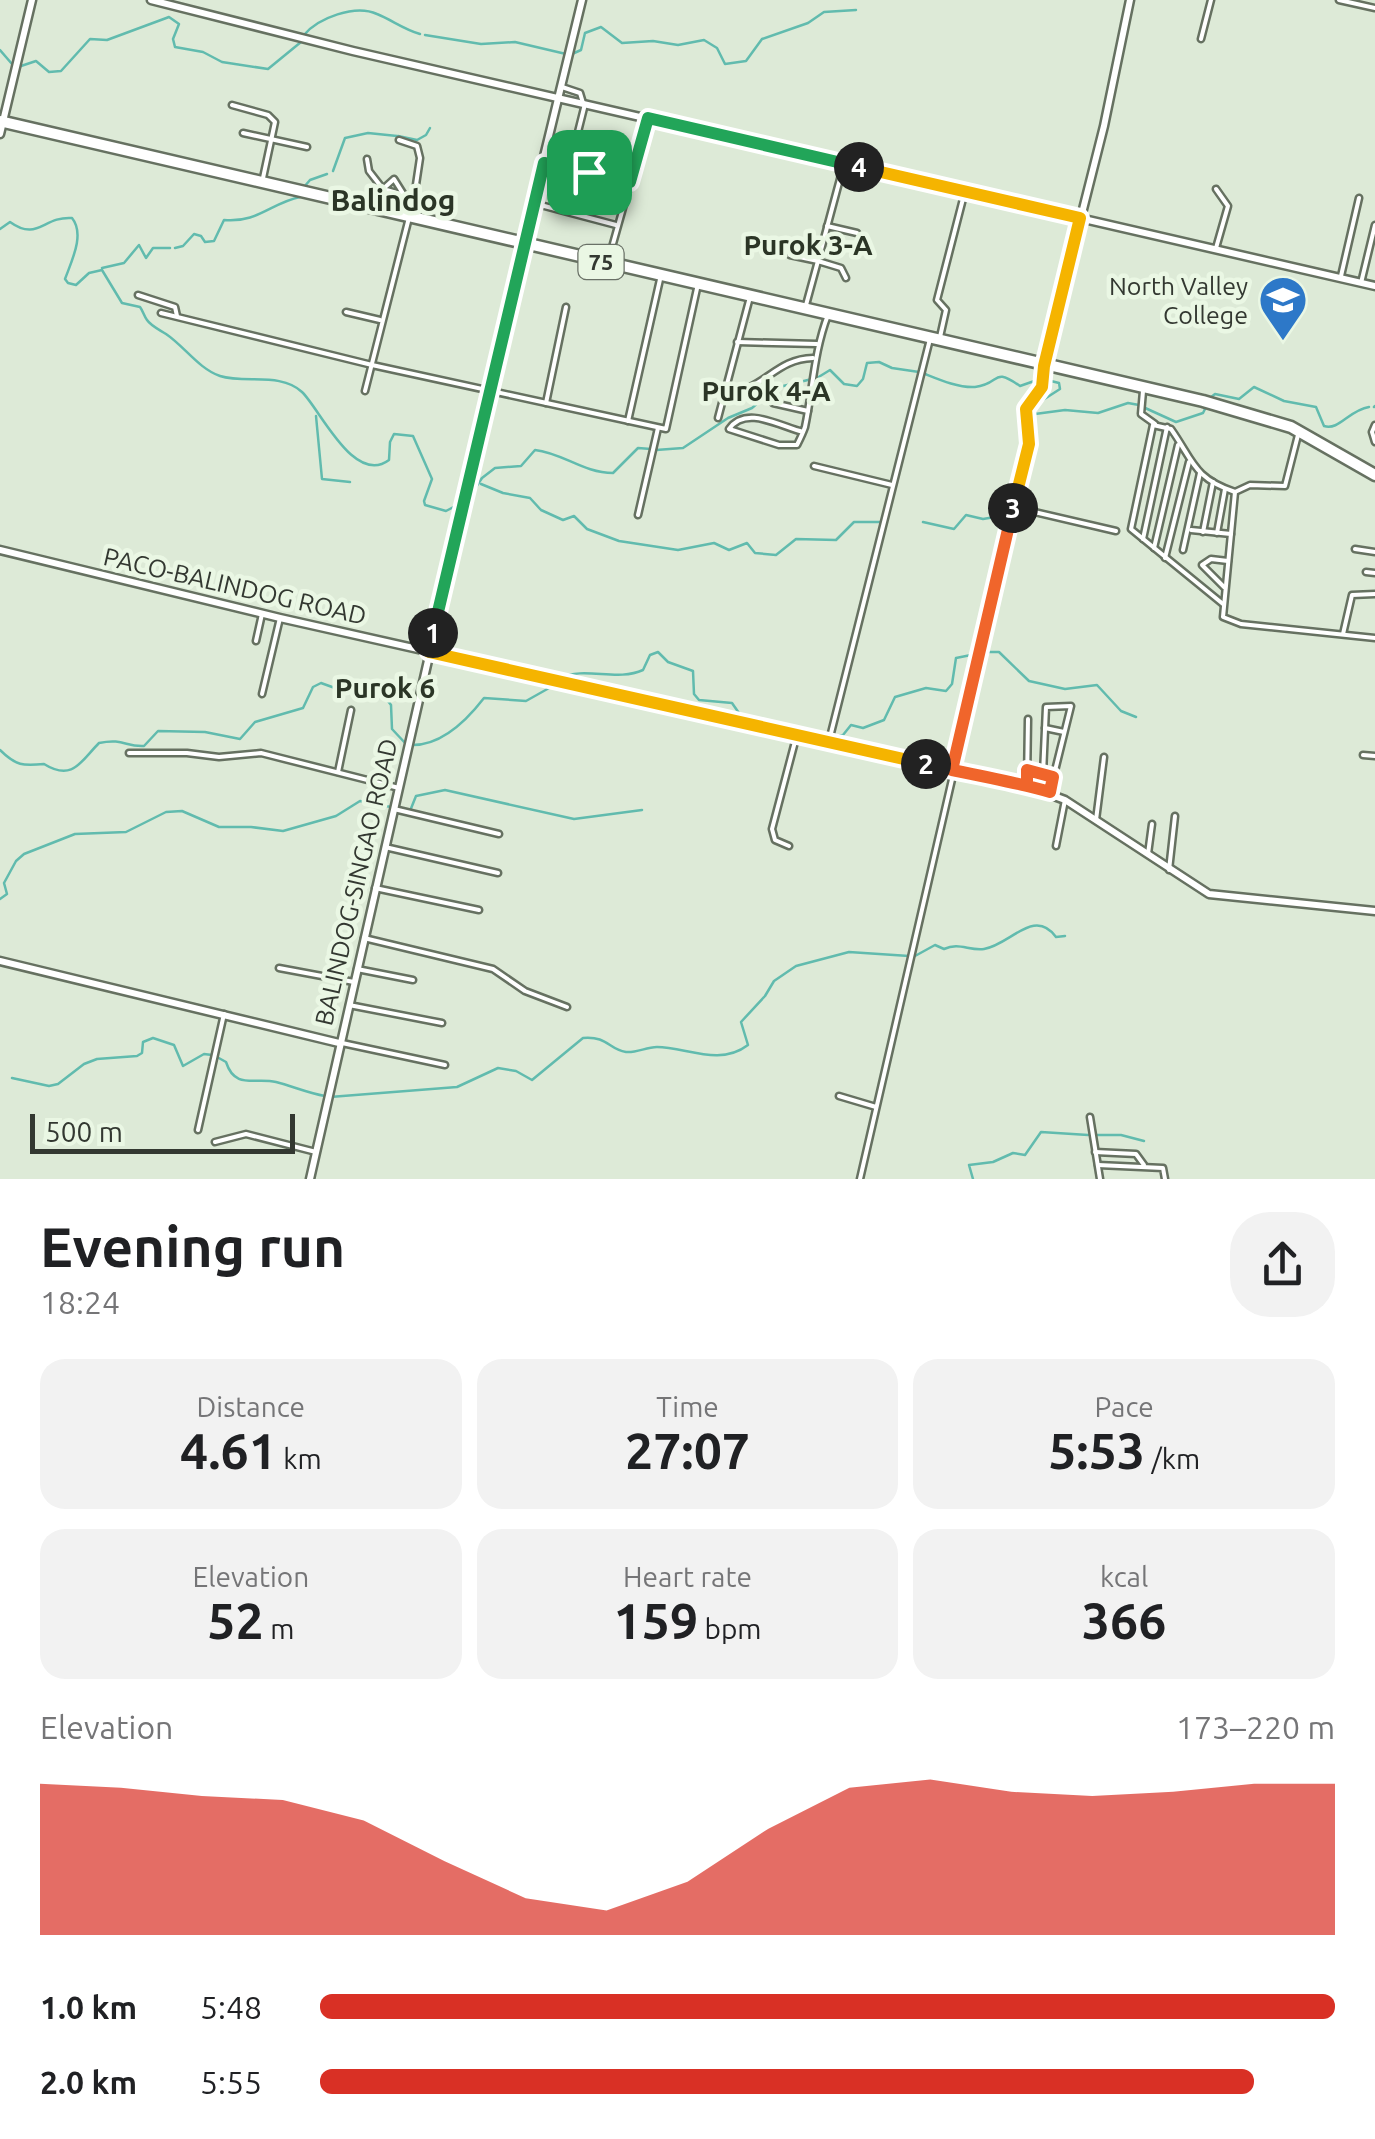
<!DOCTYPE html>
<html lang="en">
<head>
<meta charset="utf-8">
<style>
  :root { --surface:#fff; --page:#f2f2f2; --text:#202124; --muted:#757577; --accent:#d93025 }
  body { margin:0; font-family:Ubuntu,sans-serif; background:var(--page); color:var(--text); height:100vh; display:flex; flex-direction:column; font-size:38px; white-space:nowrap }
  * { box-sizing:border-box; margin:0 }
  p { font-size:32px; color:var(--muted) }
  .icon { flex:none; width:55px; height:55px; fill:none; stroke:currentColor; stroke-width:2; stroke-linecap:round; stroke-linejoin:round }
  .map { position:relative; height:1179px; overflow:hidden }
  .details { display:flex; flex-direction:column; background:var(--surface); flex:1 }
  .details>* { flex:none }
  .scale { position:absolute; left:30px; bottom:25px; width:265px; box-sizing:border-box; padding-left:10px; border:5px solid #333831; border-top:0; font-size:28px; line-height:35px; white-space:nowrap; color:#333831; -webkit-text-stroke:8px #eaf7e4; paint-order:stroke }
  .pin { position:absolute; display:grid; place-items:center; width:85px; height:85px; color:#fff; margin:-42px; border-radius:20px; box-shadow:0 5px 15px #0006 }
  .km { position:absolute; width:50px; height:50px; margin:-25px; border-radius:50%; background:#222; color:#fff; font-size:28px; line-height:50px; text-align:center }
  .round { display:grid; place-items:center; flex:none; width:105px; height:105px; border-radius:40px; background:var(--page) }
  .head { display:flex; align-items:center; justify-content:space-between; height:170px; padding:0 40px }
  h1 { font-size:55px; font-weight:600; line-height:75px }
  .stats { display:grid; grid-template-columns:repeat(3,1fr); gap:15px; height:170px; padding:10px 40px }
  .stats div { display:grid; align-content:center; border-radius:25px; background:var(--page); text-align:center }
  .stats b { font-size:50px; font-weight:600 }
  .stats small { font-size:28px; font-weight:400 }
  .stats p { font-size:28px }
  .chart { height:280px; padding:20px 40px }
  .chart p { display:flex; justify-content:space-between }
  .chart svg { width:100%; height:180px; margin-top:10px; fill:var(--accent); opacity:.7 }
  ul { padding:0 40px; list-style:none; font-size:32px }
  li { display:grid; grid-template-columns:160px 120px 1fr; align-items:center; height:75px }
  li i { height:25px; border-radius:12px; background:var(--accent) }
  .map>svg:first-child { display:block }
</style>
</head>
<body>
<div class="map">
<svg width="1375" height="1179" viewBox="0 0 1375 1179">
  <rect width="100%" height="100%" fill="#ddead7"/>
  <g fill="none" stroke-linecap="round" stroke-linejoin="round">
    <g stroke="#61bbae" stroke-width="2.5">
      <path d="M304 35C318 18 355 4 377 14 392 20 403 29 420 34"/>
      <polyline points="425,35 481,44 515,42 566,54"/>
      <polyline points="0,50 12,64"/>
      <polyline points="572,54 581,50 585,33 601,27 622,43 653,41 678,45 704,40 717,48 725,64 746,61 762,39 808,23 824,12 856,10"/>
      <polyline points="18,67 36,61 49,72 61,71 90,39 107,40 169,17 179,24 173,39 175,47 203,52 222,62 268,69 301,42"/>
      <polyline points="398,136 417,140 426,135 430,128"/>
      <polyline points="333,171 345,138 368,133 397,136"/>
      <polyline points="304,187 310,180 327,174"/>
      <path d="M0 229 10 222C38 242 43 216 72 218 85 234 72 260 65 279L68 283 76 285 89 273 102 270 122 303 140 307C143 311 144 316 147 320 151 326 160 330 166 334 184 346 199 369 220 376 245 384 281 372 302 392 320 409 354 486 389 460L390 442 394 434 413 436 432 479 424 501 425 505 446 511 461 503"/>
      <path d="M175 248 183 246 194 234 201 236 205 242 214 241 224 220C258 223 271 203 300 197"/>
      <polyline points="102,268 124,263 139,245 146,258 153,248 170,248"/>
      <path d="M925 374C940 380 959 388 975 387 1002 384 991 366 1020 386L1040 379"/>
      <polyline points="817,378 830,370 844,384 857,386 863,379 867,363 879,362 892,368 919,372"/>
      <polyline points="1047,380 1059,383 1060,389 1032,407 1035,414 1065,410 1098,413 1128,403 1139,405"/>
      <path d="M1210 398 1215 394 1239 399 1254 387 1284 401 1316 407 1324 426C1339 431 1349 410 1369 407"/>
      <polyline points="1143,407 1176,422 1203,413 1207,405"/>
      <polyline points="1374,407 1375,406"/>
      <polyline points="316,416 322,479 350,482"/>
      <polyline points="656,450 683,448 728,418 752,408 775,388 812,379"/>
      <polyline points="481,484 503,493 530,498 541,510 563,520 574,516 587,529 619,541 678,550 714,543 729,550 747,543 755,553 776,555 796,539 836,540 854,522 881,522"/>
      <path d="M468 499 482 478 495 468 521 466 535 450C563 453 583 473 613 473L638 448 651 449"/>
      <polyline points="923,522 954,529 966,515 983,519 995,517 1008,499 1015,481"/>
      <polyline points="984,652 999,652 1029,681 1065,689 1097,685 1121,711 1136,717"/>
      <path d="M560 678C585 666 617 682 643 670L650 655 658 652 668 662 693 671 694 694 699 700 732 703 741 716 792 730"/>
      <polyline points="800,732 827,737"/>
      <polyline points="831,737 843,735 851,725 863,728 884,720 895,697 926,688 946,691 952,684 956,658 976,654"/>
      <path d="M411 745C442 746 467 720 484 698L526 701 558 683"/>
      <path d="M0 750C16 766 23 766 44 764 73 782 81 761 99 743 124 738 125 747 144 746L158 731 205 732 240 739 255 722 303 708 313 687 321 683 346 692 368 688 382 693 391 705 392 729 406 744"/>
      <polyline points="406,810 410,811 416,796 445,790 574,819 642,810"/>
      <polyline points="0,899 7,894 4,883 16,861 24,854 75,834 126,832 166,812 182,811 219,827 251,827 283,831 336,816 360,801 391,807"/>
      <path d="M915 956 935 945 944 949C959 942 969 951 984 949 1010 945 1034 907 1056 937L1065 936"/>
      <path d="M217 1057 226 1062C235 1090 255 1077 276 1082 292 1086 308 1093 325 1096"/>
      <polyline points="12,1078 49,1086 58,1084 84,1064 97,1059 137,1056 142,1053 143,1042 153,1038 174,1045 183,1066 204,1054 212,1055"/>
      <path d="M330 1097 457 1087 498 1068 516 1071 532 1080 583 1038C608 1036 608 1049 626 1052 637 1053 646 1047 657 1047 686 1047 719 1067 748 1045L741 1022 765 996 774 981 796 966 849 952 909 956"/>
      <polyline points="1094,1135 1121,1135 1144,1141"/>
      <polyline points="973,1179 969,1165 993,1162 1013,1153 1025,1155 1041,1132 1088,1135"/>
    </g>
    <g stroke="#667161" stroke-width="9">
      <g id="street">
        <polyline points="1339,0 1375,8"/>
        <polyline points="1201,39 1211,0"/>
        <polyline points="562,87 580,93 583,103"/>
        <polyline points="585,104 569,168 630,182"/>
        <polyline points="232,105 268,115 275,122 263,178"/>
        <polyline points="243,133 307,147"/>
        <polyline points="367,159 369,171 383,189"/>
        <polyline points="540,178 562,184 566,181 569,168 543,163"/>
        <polyline points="1216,189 1228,206 1216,248"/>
        <polyline points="404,195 394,179 383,189 414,198"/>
        <polyline points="533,203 616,225"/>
        <polyline points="827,226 857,233"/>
        <polyline points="790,255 818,261 844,164"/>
        <polyline points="609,258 648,119"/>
        <polyline points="1341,276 1359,198"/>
        <polyline points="1361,283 1375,225"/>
        <polyline points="138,295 175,307 177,316"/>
        <polyline points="806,305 818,261 841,268 846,278"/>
        <polyline points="346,312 380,320"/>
        <polyline points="161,313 372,365 666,429 698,284"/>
        <polyline points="940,337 946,310 937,300 965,191"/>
        <polyline points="737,342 817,344"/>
        <polyline points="365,391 414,198 420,158 417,146 399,140"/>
        <polyline points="1143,391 1141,414 1155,424"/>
        <path d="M723 395C766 390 774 359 813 358"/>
        <polyline points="546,403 566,307"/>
        <polyline points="773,403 808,411"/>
        <polyline points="718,418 750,297"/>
        <polyline points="628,421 661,275"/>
        <polyline points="1375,425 1372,432 1375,442"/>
        <path d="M803 432C779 426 746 405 729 429L779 445H797C800 439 803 433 805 427 813 389 814 351 828 315"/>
        <polyline points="1298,435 1285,486 1250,485 1235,492 1223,617 1241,624 1375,638"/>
        <polyline points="814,466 892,485"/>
        <polyline points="1013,507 1116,531"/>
        <polyline points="638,515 658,428"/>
        <polyline points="1191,530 1231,534"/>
        <polyline points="1203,532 1213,482"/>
        <polyline points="1217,533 1225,489"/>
        <polyline points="1143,539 1167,427"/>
        <polyline points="1154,548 1178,445"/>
        <polyline points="1355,549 1375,552"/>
        <polyline points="1183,550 1200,473"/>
        <polyline points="1165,558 1189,462"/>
        <polyline points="1366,572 1375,573"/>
        <polyline points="1224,587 1202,565 1211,559 1228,561"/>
        <path d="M1223 604 1131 529 1153 425 1171 429C1193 460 1193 478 1235 492"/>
        <polyline points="1343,634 1352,595 1375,594"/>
        <polyline points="256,641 262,614"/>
        <polyline points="262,694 280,618"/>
        <polyline points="1045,728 1064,732"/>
        <polyline points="829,741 930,339"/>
        <polyline points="129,753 187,753 219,757 261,753 399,788"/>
        <polyline points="1363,755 1375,756"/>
        <polyline points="1027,770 1052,777"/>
        <polyline points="338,772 351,710"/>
        <polyline points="1043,774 1046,707 1071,706 1050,791"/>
        <polyline points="1027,784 1028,719"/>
        <polyline points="394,809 499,834"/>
        <polyline points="1096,820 1104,757"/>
        <polyline points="789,846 775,840 772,829 797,734"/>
        <polyline points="1056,846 1065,800"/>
        <polyline points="385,847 498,873"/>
        <polyline points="1148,854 1152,824"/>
        <polyline points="1169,870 1175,816"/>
        <polyline points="375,888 479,910"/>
        <polyline points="364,938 493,969 525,991 567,1007"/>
        <polyline points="279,968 354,982"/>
        <polyline points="357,969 413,980"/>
        <polyline points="349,1005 442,1023"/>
        <polyline points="342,1043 445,1065"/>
        <polyline points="839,1096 876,1107"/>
        <polyline points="1090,1117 1100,1179"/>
        <polyline points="198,1130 224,1014"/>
        <polyline points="215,1142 246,1134 316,1152"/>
        <polyline points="1095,1152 1136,1154 1144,1165"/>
        <polyline points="1098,1165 1163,1168 1165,1179"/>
        <polyline points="860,1179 1029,445 1026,413 1033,396 1042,387 1044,365"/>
      </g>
    </g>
    <g stroke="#667161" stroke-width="11">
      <g id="secondary">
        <polyline points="151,0 353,51 1375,286"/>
        <polyline points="0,134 32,0"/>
        <polyline points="1044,364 1104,126 1130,0"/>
        <polyline points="0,550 280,618 1027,786 1065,800 1209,894 1375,911"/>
        <polyline points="0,961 339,1043"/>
        <polyline points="310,1179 523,243 582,0"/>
      </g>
    </g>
    <g stroke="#667161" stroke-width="15">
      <polyline id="highway" points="0,121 1203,401 1291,427 1375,475"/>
    </g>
    <use href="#street" stroke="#fff" stroke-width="4"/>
    <use href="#secondary" stroke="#fff" stroke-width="6"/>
    <use href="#highway" stroke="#fff" stroke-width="10"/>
  </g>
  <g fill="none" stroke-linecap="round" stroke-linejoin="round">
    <g stroke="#fff" stroke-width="20">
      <polyline id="split-1" points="433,633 544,163 589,172"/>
    </g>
    <g stroke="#fff" stroke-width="20">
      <polyline id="split-2" points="433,633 429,652 926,764"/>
    </g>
    <g stroke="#fff" stroke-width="20">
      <path id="split-3" d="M926 764C967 774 1009 780 1050 792L1053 777 1027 770V786C1002 780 977 775 952 770L1013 508"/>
    </g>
    <g stroke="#fff" stroke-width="20">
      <polyline id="split-4" points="859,167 1080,218 1044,366 1042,387 1026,409 1029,444 1013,508"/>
    </g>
    <g stroke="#fff" stroke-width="20">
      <polyline id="split-5" points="589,172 630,182 648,118 859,167"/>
    </g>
    <use href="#split-1" stroke="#22a559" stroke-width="12"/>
    <use href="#split-2" stroke="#f5b400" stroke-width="12"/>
    <use href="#split-3" stroke="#f0652b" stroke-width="12"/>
    <use href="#split-4" stroke="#f5b400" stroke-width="12"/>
    <use href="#split-5" stroke="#22a559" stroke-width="12"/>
  </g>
  <defs>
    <g id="university-pin" transform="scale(2.5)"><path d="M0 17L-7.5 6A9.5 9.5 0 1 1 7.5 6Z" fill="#2d78c8" stroke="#eaf7e4"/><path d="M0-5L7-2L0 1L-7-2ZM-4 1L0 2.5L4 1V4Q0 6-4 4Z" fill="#fff"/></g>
  </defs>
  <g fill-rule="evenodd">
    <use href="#university-pin" x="1283" y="300"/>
  </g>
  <g text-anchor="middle" stroke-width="9" stroke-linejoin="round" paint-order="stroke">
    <rect fill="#eaf7e4" stroke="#6a7167" stroke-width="2.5" x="578.5" y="245" width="45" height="34" rx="8"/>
    <g font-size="22" font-weight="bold" fill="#333831">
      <text x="601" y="270">75</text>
    </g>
    <g font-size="25" fill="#333831" stroke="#eaf7e4" text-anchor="end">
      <text x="1248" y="295">North Valley<tspan x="1248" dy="29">College</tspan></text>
    </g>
    <g font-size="25" fill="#333831" stroke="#eaf7e4">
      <text transform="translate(235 586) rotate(13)" y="9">PACO-BALINDOG ROAD</text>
      <text transform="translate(356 882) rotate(-77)" y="9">BALINDOG-SINGAO ROAD</text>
    </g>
    <g font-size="28" font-weight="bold" fill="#2b3526" stroke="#eaf7e4">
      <text x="808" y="255">Purok 3-A</text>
      <text x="766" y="401">Purok 4-A</text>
      <text x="385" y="698">Purok 6</text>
    </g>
    <g font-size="30" font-weight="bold" fill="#2b3526" stroke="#eaf7e4">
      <text x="393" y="211">Balindog</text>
    </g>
  </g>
</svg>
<div class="scale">500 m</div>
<div class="pin" style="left:589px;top:172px;background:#1e9e55"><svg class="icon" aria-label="arrive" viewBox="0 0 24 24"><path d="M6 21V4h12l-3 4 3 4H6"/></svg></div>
<b class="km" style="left:433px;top:633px">1</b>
<b class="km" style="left:926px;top:764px">2</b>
<b class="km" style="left:1013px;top:508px">3</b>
<b class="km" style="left:859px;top:167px">4</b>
</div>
<section class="details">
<div class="head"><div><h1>Evening run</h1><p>18:24</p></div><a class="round"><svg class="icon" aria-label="share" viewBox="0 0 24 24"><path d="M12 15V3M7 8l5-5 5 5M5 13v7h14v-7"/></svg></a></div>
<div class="stats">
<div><p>Distance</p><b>4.61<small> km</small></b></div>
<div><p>Time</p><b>27:07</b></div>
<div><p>Pace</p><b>5:53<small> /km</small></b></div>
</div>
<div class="stats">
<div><p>Elevation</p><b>52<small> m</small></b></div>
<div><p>Heart rate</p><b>159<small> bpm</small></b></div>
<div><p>kcal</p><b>366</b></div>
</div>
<div class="chart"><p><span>Elevation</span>173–220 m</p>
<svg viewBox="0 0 160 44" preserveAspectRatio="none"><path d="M0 44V7L10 8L20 10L30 11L40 16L50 26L60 35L70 38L80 31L90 18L100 8L110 6L120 9L130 10L140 9L150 7L160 7V44z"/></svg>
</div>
<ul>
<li><b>1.0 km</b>5:48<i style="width:100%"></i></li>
<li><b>2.0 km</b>5:55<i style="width:92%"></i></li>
</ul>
</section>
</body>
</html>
